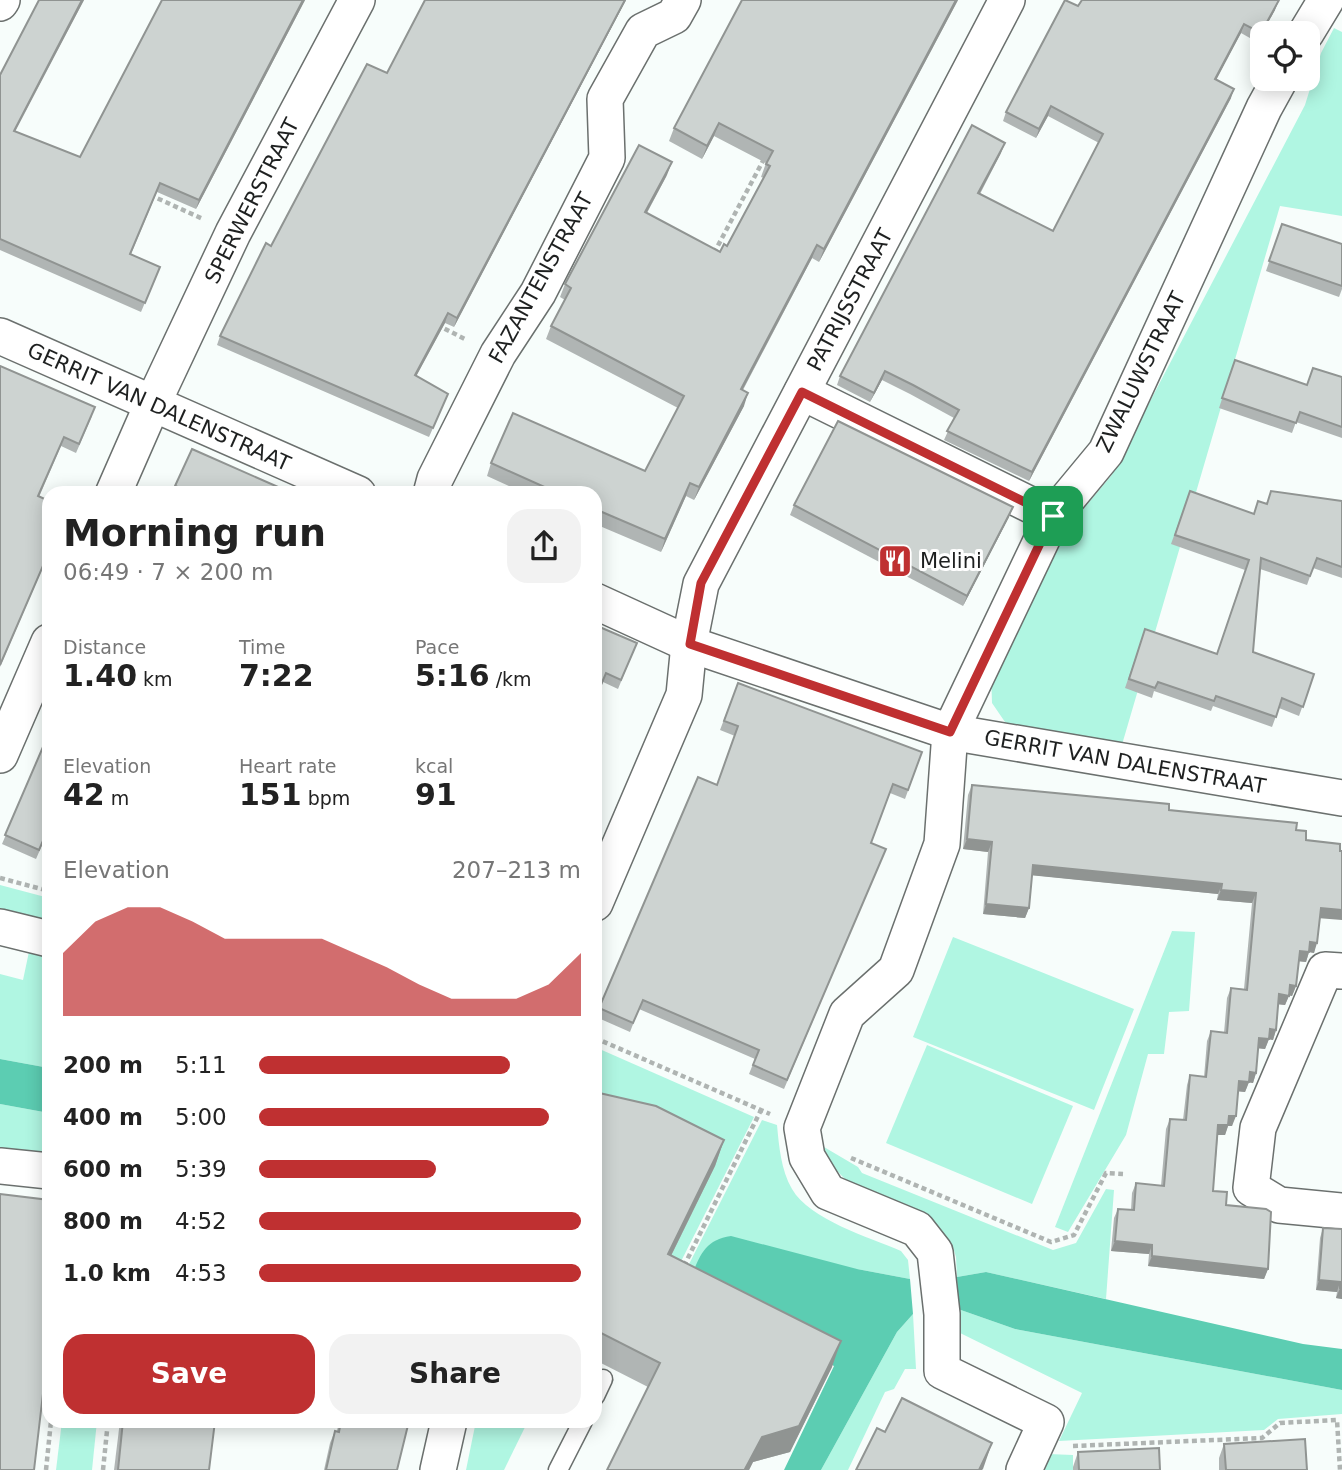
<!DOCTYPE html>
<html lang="en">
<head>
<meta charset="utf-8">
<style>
  :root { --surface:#fff; --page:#f2f2f2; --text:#222; --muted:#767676; --accent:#bf3031 }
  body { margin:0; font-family:"DejaVu Sans",sans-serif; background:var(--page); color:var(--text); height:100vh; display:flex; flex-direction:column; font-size:26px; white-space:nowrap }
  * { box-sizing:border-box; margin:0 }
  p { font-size:23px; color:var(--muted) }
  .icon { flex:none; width:38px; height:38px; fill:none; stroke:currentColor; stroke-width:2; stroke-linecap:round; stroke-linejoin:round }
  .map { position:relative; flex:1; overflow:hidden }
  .panel { position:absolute; left:42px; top:486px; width:560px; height:942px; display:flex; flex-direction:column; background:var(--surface); border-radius:21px; box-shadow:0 4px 18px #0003 }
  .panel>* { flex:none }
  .controls { position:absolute; left:1250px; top:21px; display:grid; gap:14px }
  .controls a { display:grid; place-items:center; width:70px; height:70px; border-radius:14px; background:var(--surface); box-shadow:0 4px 18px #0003; font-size:35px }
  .pin { position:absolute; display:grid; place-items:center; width:60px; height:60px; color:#fff; margin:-30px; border-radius:14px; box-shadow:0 4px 10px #0006 }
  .round { display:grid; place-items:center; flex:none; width:74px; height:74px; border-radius:21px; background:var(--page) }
  .overview { display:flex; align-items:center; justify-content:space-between; height:119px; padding:0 21px }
  h1 { font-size:38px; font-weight:700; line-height:52px }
  .figures { display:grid; grid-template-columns:repeat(3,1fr); gap:10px; height:119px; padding:7px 21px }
  .figures div { display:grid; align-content:center }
  .figures b { font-size:30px; font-weight:700 }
  .figures small { font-size:19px; font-weight:400 }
  .figures p { font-size:19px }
  .chart { height:196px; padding:14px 21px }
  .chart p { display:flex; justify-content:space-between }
  .chart svg { width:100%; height:126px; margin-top:7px; fill:var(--accent); opacity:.7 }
  .button { display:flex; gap:14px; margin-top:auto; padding:14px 21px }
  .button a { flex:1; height:80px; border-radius:21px; background:var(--accent); color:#fff; font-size:28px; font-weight:700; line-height:80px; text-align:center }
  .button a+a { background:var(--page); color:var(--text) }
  ul { padding:0 21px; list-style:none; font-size:23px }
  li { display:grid; grid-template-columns:112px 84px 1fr; align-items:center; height:52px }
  li i { height:18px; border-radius:9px; background:var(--accent) }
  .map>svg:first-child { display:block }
</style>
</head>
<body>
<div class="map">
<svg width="1342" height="1470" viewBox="0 0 1342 1470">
  <rect width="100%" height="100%" fill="#f7fdfb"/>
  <g fill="#b0f6e2">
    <polygon points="1334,28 1342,32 1342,216 1280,206 1121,748 1049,739 1005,722 992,703 991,672 1073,521 1111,476 1305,105 1321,53"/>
    <polygon points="0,885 49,898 49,929 0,917"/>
    <polygon points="1172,931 1195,932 1189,1011 1169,1012 1164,1054 1148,1054 1126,1135 1068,1232 1055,1227"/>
    <polygon points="953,937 1134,1009 1094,1110 913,1037"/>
    <polygon points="30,947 49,951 49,1068 0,1059 0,974 23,980"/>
    <polygon points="927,1045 1073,1106 1032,1204 886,1143"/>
    <polygon points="595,1047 754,1117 663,1297 595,1119"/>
    <polygon points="0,1104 49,1113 49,1157 0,1151"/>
    <path d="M762 1120 777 1125C779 1146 781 1170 792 1189 810 1220 869 1237 901 1251L908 1260 910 1279 857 1269 687 1285 680 1282Z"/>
    <polygon points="824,1147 858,1167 862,1173 1053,1250 1076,1243 1106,1189 1114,1190 1106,1299 986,1272 957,1277 956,1257 952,1244 940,1231 904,1205 847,1181 827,1161"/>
    <polygon points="958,1309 1015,1329 1342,1390 1342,1414 1278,1419 1264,1430 1059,1441 1082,1393 958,1332"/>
    <polygon points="913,1314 916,1369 905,1369 894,1389 885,1392 848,1470 821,1470 897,1332"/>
    <polygon points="62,1421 97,1421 92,1470 56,1470"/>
    <polygon points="476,1421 528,1421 504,1470 466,1470"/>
    <polygon points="1048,1454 1073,1455 1073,1470 1040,1470"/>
  </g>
  <g fill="#5ccdb2">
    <polygon points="0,1059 49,1068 49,1113 0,1104"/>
    <path d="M731 1236 857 1269 910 1279 913 1314 897 1332 821 1470H784L834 1366 771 1334 687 1286C699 1261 701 1240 731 1236Z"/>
    <polygon points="986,1272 1303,1344 1342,1349 1342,1390 1015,1329 958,1309 957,1277"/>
  </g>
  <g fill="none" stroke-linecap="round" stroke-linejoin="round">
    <g stroke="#6b706e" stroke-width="21">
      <g id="service">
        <polyline points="595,1396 603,1379"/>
        <polyline points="558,1470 583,1421"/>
      </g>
    </g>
    <g stroke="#6b706e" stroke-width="38">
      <g id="minor">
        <polyline points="0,3 2,0"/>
        <polyline points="1306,33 1326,0"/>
        <polyline points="0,336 358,494"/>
        <polyline points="802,392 1053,516"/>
        <polyline points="113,494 152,405 233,233 357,0"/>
        <polyline points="431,494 435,479 498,354 538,293 607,158 605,99 643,31 674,16 683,0"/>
        <polyline points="595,601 689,644 950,732 1342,798"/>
        <polyline points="0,755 49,642"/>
        <polyline points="595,903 684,695 689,644 701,584 1007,0"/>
        <polyline points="0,927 49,939"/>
        <polyline points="1342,971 1325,970 1258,1128 1251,1188 1279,1205 1342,1211"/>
        <polyline points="0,1166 49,1171"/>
        <polyline points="438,1470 449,1421"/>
        <polyline points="1024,1470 1046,1422 942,1371 942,1314 935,1252 917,1229 828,1192 807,1157 802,1128 847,1014 896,970 942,844 950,732 1053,516 1106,452 1264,108 1280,79"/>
      </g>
    </g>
    <g stroke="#afb4b2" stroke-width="4.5" stroke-dasharray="5 3.5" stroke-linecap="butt">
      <polyline points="150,195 203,219"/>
      <polyline points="714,253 764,159"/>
      <polyline points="437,325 467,340"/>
      <polyline points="0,878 49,891"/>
      <polyline points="595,1038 770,1114"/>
      <polyline points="851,1158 1051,1242 1074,1235 1106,1173 1123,1174"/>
      <polyline points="684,1266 761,1110"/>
      <polyline points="1073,1446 1262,1438 1280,1423 1337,1420 1340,1470"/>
      <polyline points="46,1470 51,1421"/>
      <polyline points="103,1470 108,1421"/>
    </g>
    <use href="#service" stroke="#fff" stroke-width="18"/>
    <use href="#minor" stroke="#fff" stroke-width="35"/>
  </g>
  <g fill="#b0b5b4">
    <polygon points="39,0 84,0 15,132 80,157 162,0 305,0 196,209 157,192 131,254 160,267 141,312 0,250 0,75"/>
    <polygon points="425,0 626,0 454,327 445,323 416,376 444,403 429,437 217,345 220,336 271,246 387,73"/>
    <polygon points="742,0 958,0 819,262 812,258 743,390 744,406 694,500 686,496 661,552 595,524 595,494 526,494 487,476 491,463 645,471 678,408 546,339 551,326 565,300 560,297 565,284 667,175 647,213 720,252 727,246 764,178 761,177 766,163 714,136 702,159 669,141 674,128"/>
    <polygon points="1078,6 1275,10 1257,42 1241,33 1216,79 1231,98 1029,481 944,440 954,418 910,394 882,380 870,402 837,385 840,376 1001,153 980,194 1053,231 1099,143 1048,116 1036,138 1003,121 1006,112"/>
    <polygon points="1282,224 1342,244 1342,289 1339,297 1266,271"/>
    <polygon points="1235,360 1307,385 1342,377 1342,438 1296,422 1292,433 1219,408"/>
    <polygon points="0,366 92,416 76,453 61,446 39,497 49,501 49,553 0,667"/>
    <polygon points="175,486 294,494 173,494"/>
    <polygon points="1190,491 1254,514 1266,504 1342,501 1342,578 1313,568 1307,585 1260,569 1253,652 1314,674 1299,716 1279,708 1272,727 1213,706 1211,711 1154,691 1152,698 1125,688 1145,629 1217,654 1245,570 1171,544"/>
    <polygon points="794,505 1009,517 963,606 790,515"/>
    <polygon points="595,625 637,643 618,689 603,682 595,700"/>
    <polygon points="738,683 922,752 905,799 890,793 871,843 882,858 784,1089 749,1074 755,1059 639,1009 630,1032 596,1017 599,1008 717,785 735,736 720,730"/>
    <polygon points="49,733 49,837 46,836 36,859 2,844"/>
    <polygon points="972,785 1169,810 1296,830 1306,840 1320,918 1314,953 1309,952 1306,962 1299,961 1296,986 1292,996 1289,995 1285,1005 1278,1004 1276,1030 1273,1040 1269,1039 1265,1049 1258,1048 1256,1073 1253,1083 1249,1082 1245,1092 1238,1091 1232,1126 1228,1126 1225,1135 1218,1135 1213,1191 1226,1205 1268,1269 1264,1279 1148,1266 1149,1254 1111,1251 1114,1218 1118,1209 1131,1210 1132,1193 1136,1183 1161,1186 1166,1129 1170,1119 1183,1120 1187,1085 1190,1075 1204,1077 1207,1041 1211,1031 1224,1033 1227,998 1231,988 1244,989 1252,903 1217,900 1218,894 1032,875 1029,908 1025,918 983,914 988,852 963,849 968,795"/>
    <polygon points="595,1092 724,1140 715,1166 671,1256 832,1367 790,1452 753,1462 749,1470 607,1470 648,1387 595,1360"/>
    <polygon points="1323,1228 1342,1229 1342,1299 1336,1298 1337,1292 1316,1290 1320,1238"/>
    <polygon points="120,1421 215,1421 209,1470 114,1470"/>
    <polygon points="339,1421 409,1421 397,1470 324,1470 330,1443 335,1431 337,1431"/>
    <polygon points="1224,1444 1307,1470 1219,1470 1219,1458"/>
    <polygon points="1078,1452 1160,1470 1073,1470 1073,1467"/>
  </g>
  <g fill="#909492">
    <polygon points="82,0 84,0 10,140 14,131"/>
    <polygon points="303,0 305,0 196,209 199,200"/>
    <polygon points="625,0 626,0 454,327 457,318"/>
    <polygon points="956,0 958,0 819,262 824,249"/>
    <polygon points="1279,0 1275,10 1257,42 1261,33"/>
    <polygon points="1244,24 1241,33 1212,88 1215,79"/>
    <polygon points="1234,89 1231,98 1029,481 1032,472"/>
    <polygon points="1051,106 1048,116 1036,138 1039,129"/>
    <polygon points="719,123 714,136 702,159 707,146"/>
    <polygon points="1005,143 1001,153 975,202 978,193"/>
    <polygon points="672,162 667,175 640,225 645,212"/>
    <polygon points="817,245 812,258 736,402 741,389"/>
    <polygon points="448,313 445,323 412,384 415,375"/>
    <polygon points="885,371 882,380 870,402 874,393"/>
    <polygon points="748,393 744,406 694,500 699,487"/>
    <polygon points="690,483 686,496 661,552 665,539"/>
    <polygon points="1013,507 1009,517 963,606 967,596"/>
    <polygon points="967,839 992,842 988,852 963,849"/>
    <polygon points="1033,865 1222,884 1218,894 1029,875"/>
    <polygon points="1221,890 1256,893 1252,903 1217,900"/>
    <polygon points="986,904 1029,908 1025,918 983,914"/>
    <polygon points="1321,908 1342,910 1342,920 1317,918"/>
    <polygon points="1310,942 1317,943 1314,953 1309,952 1306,962 1296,961 1300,951"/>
    <polygon points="1290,985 1296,986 1292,996 1287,995 1289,996 1285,1005 1276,1004 1279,994"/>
    <polygon points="1270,1029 1276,1030 1273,1040 1267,1039 1269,1039 1265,1049 1256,1048 1259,1038"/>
    <polygon points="1250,1072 1256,1073 1253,1083 1246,1082 1249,1082 1245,1092 1235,1091 1239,1081"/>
    <polygon points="1229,1116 1236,1116 1232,1126 1228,1126 1225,1135 1215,1135 1218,1125"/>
    <polygon points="724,1140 715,1166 659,1280 668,1254"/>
    <polygon points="1115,1241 1152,1245 1149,1254 1111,1251"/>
    <polygon points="1152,1256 1268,1269 1264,1279 1148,1266"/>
    <polygon points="1319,1280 1340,1282 1337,1292 1316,1290"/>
    <polygon points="1340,1288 1342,1288 1342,1299 1336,1298"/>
    <polygon points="841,1341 832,1367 790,1452 753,1462 749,1470 744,1470 762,1437"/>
    <polygon points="992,1443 983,1469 982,1470 979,1470"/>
  </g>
  <g fill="#cdd3d1" stroke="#909492" stroke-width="2">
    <polygon points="39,0 82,0 14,131 80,157 162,0 303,0 199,200 160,183 130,254 160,267 145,303 0,239 0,75"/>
    <polygon points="425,0 625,0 457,318 448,313 415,375 448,394 433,428 220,336 266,243 271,246 367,64 387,73"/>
    <polygon points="742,0 956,0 824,249 817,245 741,389 748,393 699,487 690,483 665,539 595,509 595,494 560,494 491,463 513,413 645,471 684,396 551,326 571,288 565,284 639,145 672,162 645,212 720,252 724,244 727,246 770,166 766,164 773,151 719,123 707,146 674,128"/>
    <polygon points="1065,0 1078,6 1082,0 1279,0 1261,33 1244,24 1215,79 1234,89 1032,472 947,431 959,410 913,385 885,371 874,393 840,376 972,125 1005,143 978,193 1053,231 1103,134 1051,106 1039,129 1006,112"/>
    <polygon points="1282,224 1342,244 1342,286 1269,261"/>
    <polygon points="1235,360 1307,385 1313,368 1342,377 1342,427 1300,412 1296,423 1222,398"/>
    <polygon points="0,366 95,407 79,444 64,437 38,496 49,501 49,552 0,665"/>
    <polygon points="838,421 1013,507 967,596 794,505"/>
    <polygon points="192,449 294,494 188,494 189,491 175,486"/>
    <polygon points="1190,491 1254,514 1258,501 1267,504 1271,491 1342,501 1342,567 1317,558 1310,576 1261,558 1253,652 1314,674 1303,707 1282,698 1276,717 1216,696 1214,701 1158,682 1155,688 1129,679 1145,629 1217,654 1249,560 1175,535"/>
    <polygon points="595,625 637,643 621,680 606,673 595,699"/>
    <polygon points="738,683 922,752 908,790 893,784 871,843 886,849 787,1080 753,1065 759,1050 643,1000 633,1023 599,1008 698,777 717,785 738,726 724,721"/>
    <polygon points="49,733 49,827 39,850 5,835"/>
    <polygon points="972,785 1169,804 1169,810 1297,823 1296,830 1306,831 1306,840 1340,844 1340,851 1342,851 1342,910 1321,908 1317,943 1310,942 1309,952 1300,951 1296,986 1290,985 1289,996 1279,994 1276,1030 1270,1029 1269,1039 1259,1038 1256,1073 1250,1072 1249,1082 1239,1081 1236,1116 1229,1116 1228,1125 1218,1125 1213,1191 1227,1192 1226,1205 1266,1209 1271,1212 1268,1269 1152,1256 1152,1245 1115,1241 1118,1209 1134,1210 1136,1183 1164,1186 1170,1119 1186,1120 1190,1075 1206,1077 1211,1031 1227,1033 1231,988 1247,990 1256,893 1221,890 1222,884 1033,865 1029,908 986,904 992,842 967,839"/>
    <polygon points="595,1092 656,1106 724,1140 668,1254 841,1341 799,1426 762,1437 745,1469 745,1470 607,1470 660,1363 595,1330"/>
    <polygon points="0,1194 49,1200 49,1343 34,1470 0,1470"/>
    <polygon points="1323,1228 1342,1229 1342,1288 1340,1288 1340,1282 1319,1280"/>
    <polygon points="902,1398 992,1443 979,1470 856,1470 877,1428 885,1432"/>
    <polygon points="123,1421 215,1421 209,1470 118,1470"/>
    <polygon points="341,1421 409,1421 397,1470 326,1470 335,1431 339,1432"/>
    <polygon points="1305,1439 1307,1470 1226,1470 1224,1444"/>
    <polygon points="1159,1448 1160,1470 1079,1470 1078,1452"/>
  </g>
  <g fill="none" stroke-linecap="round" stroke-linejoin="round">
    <g stroke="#fff" stroke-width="14">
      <polygon id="route" points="802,392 1053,516 950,732 690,644 701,583"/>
    </g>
    <use href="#route" stroke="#bf3031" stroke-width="9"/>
  </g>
  <defs>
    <g id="restaurant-square" transform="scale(1.75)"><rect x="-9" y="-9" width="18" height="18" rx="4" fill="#bf3031" stroke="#fff"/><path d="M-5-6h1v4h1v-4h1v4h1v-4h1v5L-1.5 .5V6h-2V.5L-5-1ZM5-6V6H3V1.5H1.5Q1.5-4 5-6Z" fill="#fff"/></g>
  </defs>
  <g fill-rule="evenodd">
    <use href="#restaurant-square" x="895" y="561"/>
  </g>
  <g text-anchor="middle" stroke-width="6" stroke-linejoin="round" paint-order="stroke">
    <g font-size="21" fill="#1e2020" stroke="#fff">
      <text transform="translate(252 201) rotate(-63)" y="7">SPERWERSTRAAT</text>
      <text transform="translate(541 278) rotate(-61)" y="7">FAZANTENSTRAAT</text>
      <text transform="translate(850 300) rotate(-62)" y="7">PATRIJSSTRAAT</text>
      <text transform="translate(1141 372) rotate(-64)" y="7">ZWALUWSTRAAT</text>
      <text transform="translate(159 407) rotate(24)" y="7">GERRIT VAN DALENSTRAAT</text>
      <text transform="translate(1125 762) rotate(10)" y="7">GERRIT VAN DALENSTRAAT</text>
    </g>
    <g font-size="21" fill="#1e2020" stroke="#fff" text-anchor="start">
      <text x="920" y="568">Melini</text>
    </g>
  </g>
</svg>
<div class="controls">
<a><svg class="icon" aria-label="locate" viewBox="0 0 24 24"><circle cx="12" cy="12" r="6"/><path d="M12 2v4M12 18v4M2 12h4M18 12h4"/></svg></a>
</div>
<div class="pin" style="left:1053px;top:516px;background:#1e9e55"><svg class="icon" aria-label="arrive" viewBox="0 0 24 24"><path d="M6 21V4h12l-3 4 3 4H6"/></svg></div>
<section class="panel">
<div class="overview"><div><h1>Morning run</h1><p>06:49 · 7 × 200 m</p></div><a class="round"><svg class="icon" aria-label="share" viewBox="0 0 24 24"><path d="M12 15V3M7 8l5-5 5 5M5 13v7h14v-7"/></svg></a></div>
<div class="figures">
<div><p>Distance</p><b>1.40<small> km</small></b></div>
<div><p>Time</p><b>7:22</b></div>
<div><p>Pace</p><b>5:16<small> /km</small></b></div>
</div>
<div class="figures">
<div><p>Elevation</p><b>42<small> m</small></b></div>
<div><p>Heart rate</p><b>151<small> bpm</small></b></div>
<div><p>kcal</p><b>91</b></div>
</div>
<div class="chart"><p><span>Elevation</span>207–213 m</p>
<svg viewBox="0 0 160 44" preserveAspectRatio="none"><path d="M0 44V22L10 11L20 6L30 6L40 11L50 17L60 17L70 17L80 17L90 22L100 27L110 33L120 38L130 38L140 38L150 33L160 22V44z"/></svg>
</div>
<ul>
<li><b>200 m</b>5:11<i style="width:78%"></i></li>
<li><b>400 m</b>5:00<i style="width:90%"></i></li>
<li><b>600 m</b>5:39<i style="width:55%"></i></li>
<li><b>800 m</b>4:52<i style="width:100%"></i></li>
<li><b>1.0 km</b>4:53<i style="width:100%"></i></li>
</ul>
<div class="button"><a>Save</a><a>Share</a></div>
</section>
</div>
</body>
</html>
